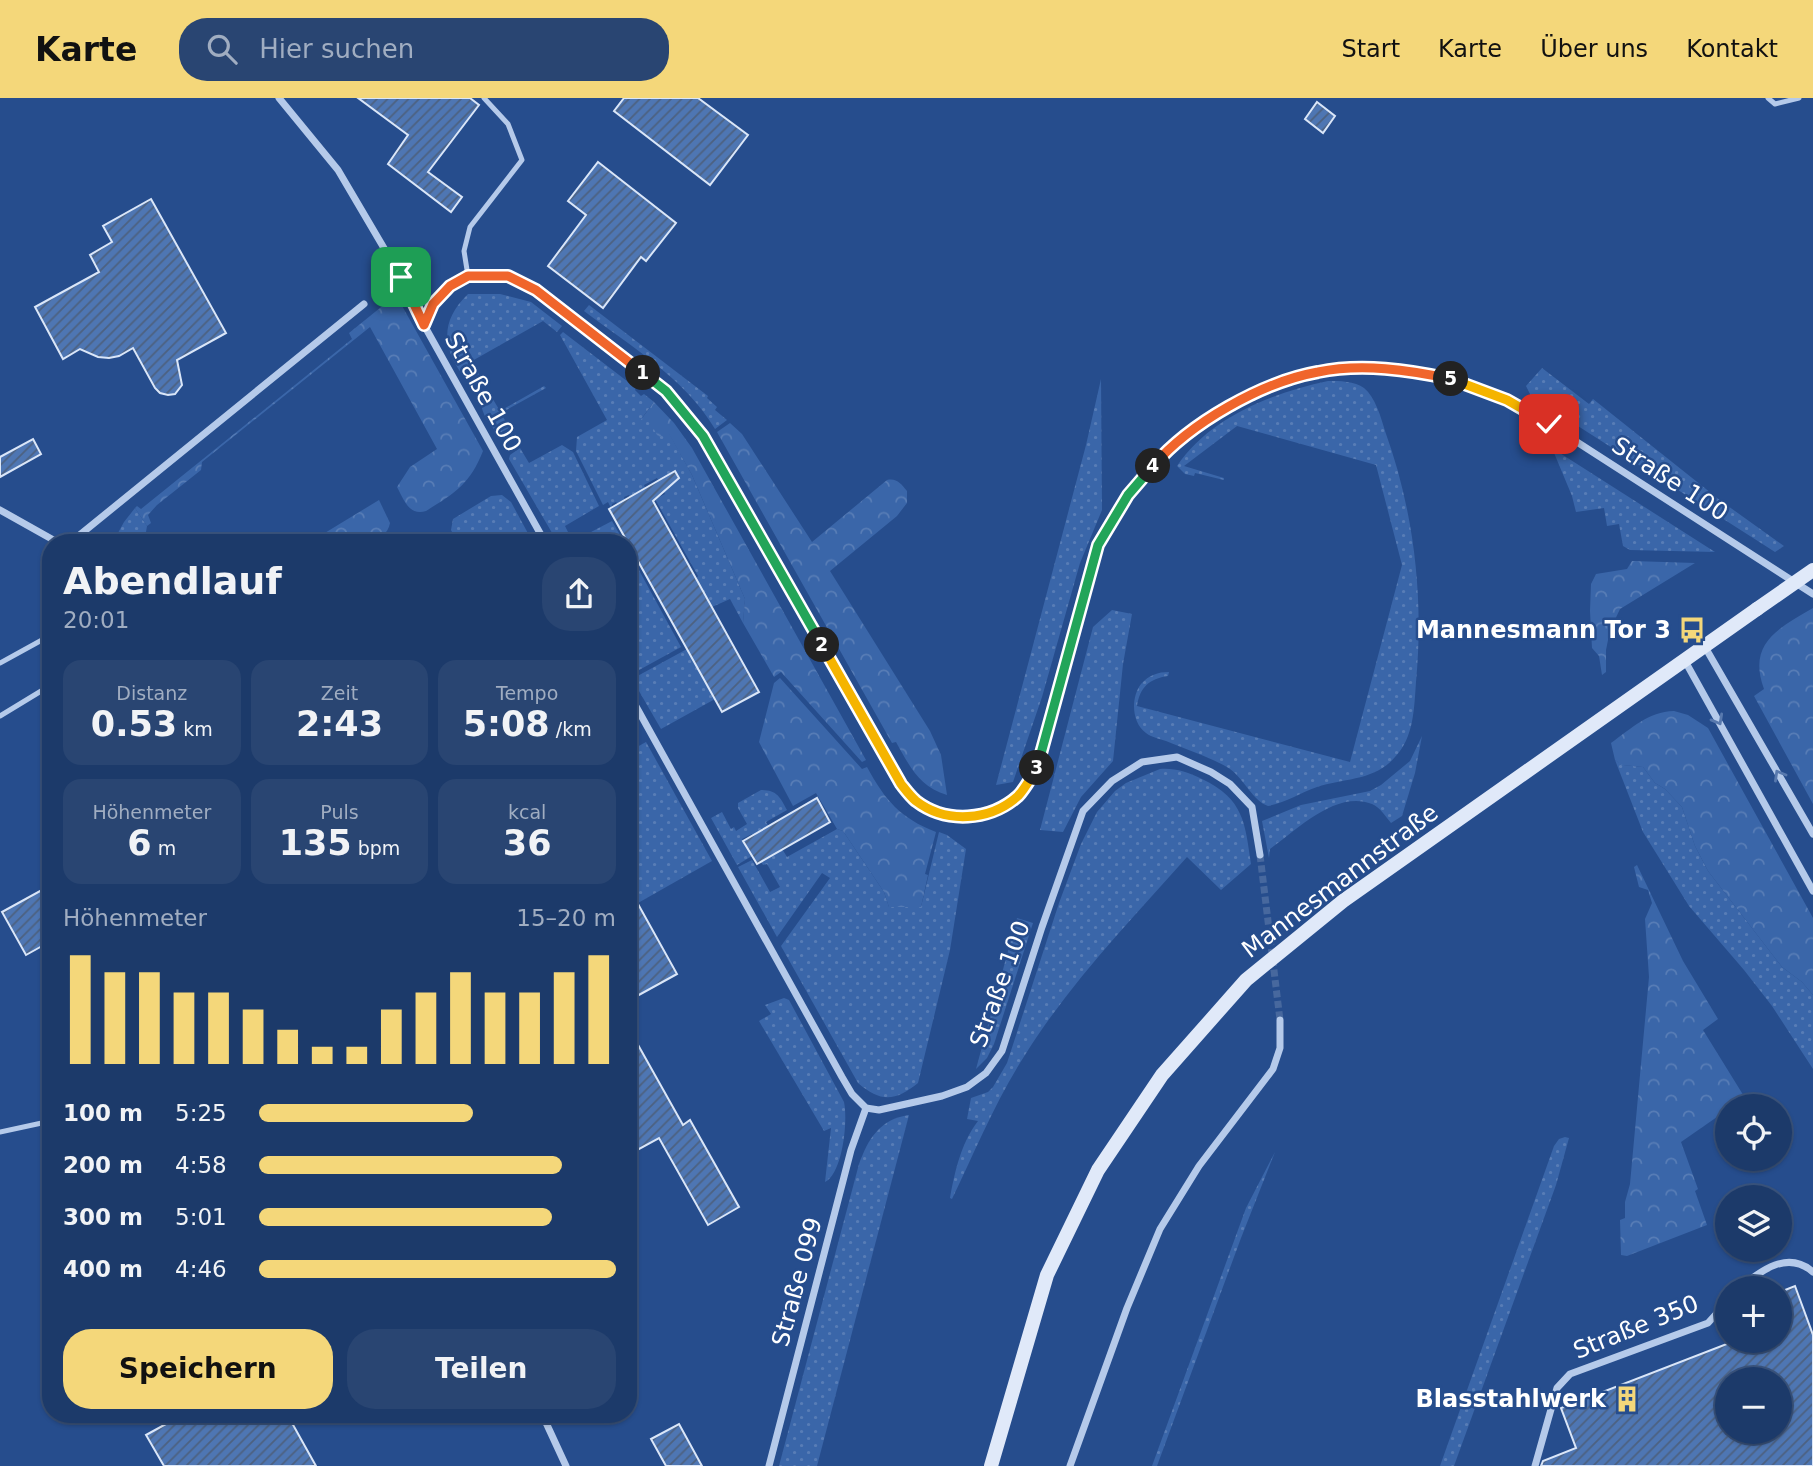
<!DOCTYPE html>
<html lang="de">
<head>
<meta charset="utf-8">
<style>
  :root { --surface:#1c3a6a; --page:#294572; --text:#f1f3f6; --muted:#a0adc1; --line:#3a547e; --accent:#f4d77a }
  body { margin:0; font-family:"DejaVu Sans",sans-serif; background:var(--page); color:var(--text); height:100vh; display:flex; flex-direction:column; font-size:26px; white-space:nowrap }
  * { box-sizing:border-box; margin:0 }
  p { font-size:23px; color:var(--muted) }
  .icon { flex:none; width:38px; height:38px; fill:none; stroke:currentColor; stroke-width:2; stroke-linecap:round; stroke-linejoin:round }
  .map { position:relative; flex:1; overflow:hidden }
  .panel { position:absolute; left:42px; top:436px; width:595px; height:889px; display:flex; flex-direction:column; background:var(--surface); border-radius:28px; box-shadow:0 2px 5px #0004,0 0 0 2px var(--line) }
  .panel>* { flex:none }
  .fabs { position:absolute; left:1715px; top:996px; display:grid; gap:14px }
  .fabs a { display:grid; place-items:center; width:77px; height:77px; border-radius:50%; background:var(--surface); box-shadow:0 2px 5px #0004,0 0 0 2px var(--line); font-size:35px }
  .pin { position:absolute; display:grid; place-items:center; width:60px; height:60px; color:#fff; margin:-30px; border-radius:14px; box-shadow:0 4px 10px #0006 }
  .km { position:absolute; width:35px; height:35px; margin:-18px; border-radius:50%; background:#222; color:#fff; font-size:19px; line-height:35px; text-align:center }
  .round { display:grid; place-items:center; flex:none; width:74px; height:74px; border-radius:28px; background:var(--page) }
  .overview { display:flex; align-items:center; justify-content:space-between; height:119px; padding:0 21px }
  h1 { font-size:38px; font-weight:600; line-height:52px }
  .metrics { display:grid; grid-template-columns:repeat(3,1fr); gap:10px; height:119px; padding:7px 21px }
  .metrics div { display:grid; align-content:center; border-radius:18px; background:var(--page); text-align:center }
  .metrics b { font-size:35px; font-weight:600 }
  .metrics small { font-size:19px; font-weight:400 }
  .metrics p { font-size:19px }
  .chart { height:196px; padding:14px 21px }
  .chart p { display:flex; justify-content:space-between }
  .chart svg { width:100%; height:126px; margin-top:7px; stroke:var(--accent); stroke-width:6 }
  .action { display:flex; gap:14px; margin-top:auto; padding:14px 21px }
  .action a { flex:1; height:80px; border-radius:28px; background:var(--accent); color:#111; font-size:28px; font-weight:600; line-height:80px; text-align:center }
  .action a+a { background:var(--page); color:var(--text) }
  ul { padding:0 21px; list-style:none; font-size:23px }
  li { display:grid; grid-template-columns:112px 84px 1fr; align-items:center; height:52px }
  li i { height:18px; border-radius:9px; background:var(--accent) }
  header { display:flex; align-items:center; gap:42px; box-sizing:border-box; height:98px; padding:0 35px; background:var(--accent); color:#111 }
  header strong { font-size:33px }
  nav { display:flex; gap:38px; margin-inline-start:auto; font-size:24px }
  .search { width:490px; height:63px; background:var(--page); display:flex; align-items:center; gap:18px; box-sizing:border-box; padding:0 24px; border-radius:28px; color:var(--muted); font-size:26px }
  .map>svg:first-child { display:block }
</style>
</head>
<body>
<header>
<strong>Karte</strong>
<div class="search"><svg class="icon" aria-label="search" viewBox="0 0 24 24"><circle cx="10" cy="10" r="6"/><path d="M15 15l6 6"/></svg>Hier suchen</div>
<nav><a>Start</a><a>Karte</a><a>Über uns</a><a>Kontakt</a></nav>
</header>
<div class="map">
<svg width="1813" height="1368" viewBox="0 0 1813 1368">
  <defs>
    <pattern id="grass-dots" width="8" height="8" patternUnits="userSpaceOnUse" patternTransform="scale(1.75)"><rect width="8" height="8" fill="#3a66a9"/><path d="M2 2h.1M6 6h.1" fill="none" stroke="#587db6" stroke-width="1.8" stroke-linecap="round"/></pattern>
    <pattern id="forest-crowns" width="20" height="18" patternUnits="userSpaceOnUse" patternTransform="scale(1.75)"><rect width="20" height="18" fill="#3a66a9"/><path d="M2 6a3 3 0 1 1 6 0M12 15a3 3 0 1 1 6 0" fill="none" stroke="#587db6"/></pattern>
    <pattern id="building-hatch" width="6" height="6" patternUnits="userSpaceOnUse" patternTransform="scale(1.75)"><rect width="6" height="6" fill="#4e76b3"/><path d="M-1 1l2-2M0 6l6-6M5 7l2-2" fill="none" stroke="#4d6180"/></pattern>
  </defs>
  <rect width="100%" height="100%" fill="#264d8d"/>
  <g fill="url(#grass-dots)">
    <path d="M468 196H500L531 204 562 228 557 234 543 223 472 263 480 278 467 283C442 252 439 224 468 196Z"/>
    <path d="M589 207 708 298 707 300 717 309 715 312 727 322 715 331C685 280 630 248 584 213Z"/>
    <polygon points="563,234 636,290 635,292 641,298 644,296 654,304 642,320 647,317 669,335 692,377 745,501 743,525 730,501 712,509 696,481 698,478 655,401 665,396 657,380 644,387 645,390 630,399 629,397 624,399 625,402 618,406 616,404 612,406 611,410 608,404 603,407 576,353 577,339 607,322 560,237"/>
    <polygon points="1542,270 1589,306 1593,301 1721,403 1784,448 1775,454 1531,298 1526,288"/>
    <polygon points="1101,281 1102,412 1080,465 1042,599 1013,684 996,687 1086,347"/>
    <path d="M1328 283C1339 283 1355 283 1364 290 1375 299 1381 319 1385 333 1414 413 1424 499 1416 584 1414 611 1414 639 1395 659 1375 683 1344 680 1317 689 1300 695 1285 705 1268 708 1253 703 1244 681 1230 671 1211 659 1187 652 1166 643 1160 641 1151 639 1146 635 1131 624 1131 599 1141 586 1149 577 1158 574 1169 574L1168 578C1149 581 1140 589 1137 608L1350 664 1402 467 1376 367 1237 328 1184 368 1224 380V382L1195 375 1194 378 1185 376 1177 368C1210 319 1272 295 1328 283Z"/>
    <path d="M544 288 546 290 501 315 509 330 500 335C491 332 481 314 481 304L491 298 500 313Z"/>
    <polygon points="562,347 573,354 599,408 565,428 568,434 555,440 509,361 510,357 520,350 529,365"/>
    <polygon points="1552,350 1715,454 1630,452 1623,448 1619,426 1607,428 1604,410 1576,414 1572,398"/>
    <polygon points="502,397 511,404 530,439 531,444 457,444 451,432 453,421 491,398"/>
    <polygon points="135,410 147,428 145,440 148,444 113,444 124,424"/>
    <polygon points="612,423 624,444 572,444"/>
    <polygon points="628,452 681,549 630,577 628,573"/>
    <polygon points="1112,512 1132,516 1123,566 1113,663 1081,699 1063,734 1040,732 1093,529"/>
    <polygon points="687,551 715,601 661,631 632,581"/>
    <path d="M1422 638 1415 675 1402 718 1391 725C1386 719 1380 709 1372 706 1336 692 1298 731 1270 751L1269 760 1262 723 1301 707 1370 693 1381 687 1410 663Z"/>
    <polygon points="646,644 712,763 638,805 628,788 628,654"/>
    <polygon points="1615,662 1623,667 1643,669 1655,685 1665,691 1682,709 1695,748 1708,773 1782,869 1802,884 1813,897 1813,971 1772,908 1744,872 1689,808 1643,734"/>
    <path d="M1160 671C1175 670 1188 674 1202 681 1244 701 1245 725 1251 766L1221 792 1187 759C1130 823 1070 885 1025 957 996 1002 975 1053 952 1101L950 1100C955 1073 961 1045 978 1023L967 1021 971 1000 988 994 993 989 1007 965 1059 805 1081 746 1097 714 1115 693 1126 685Z"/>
    <path d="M761 692C777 692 780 699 787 712L766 724 787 759 837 731 843 733 884 794 889 809H921L939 734 947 737 966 751 950 852 918 985C896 1003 881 1005 858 985L781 848 830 780 822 775 777 839 738 769 752 762 770 794 780 789 767 766 763 767 756 756 761 752 752 736 742 741 752 758 737 767 711 720 722 714 731 731 734 729 736 733 747 726 738 710V705Z"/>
    <polygon points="1017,820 1033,825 994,946 987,960 976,971"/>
    <path d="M784 900 789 902 844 1004C848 1022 843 1075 825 1084L831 1030 824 1033 759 923 771 916 765 907Z"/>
    <path d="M909 1017 817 1368H779L859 1066C868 1041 880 1021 909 1017Z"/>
    <polygon points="1565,1039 1569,1040 1556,1087 1454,1368 1440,1368 1554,1048 1559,1041"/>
    <polygon points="1275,1054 1241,1140 1157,1368 1152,1368 1246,1110"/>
  </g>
  <g fill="url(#forest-crowns)">
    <path d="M396 197 483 353C470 386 455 395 426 413 409 418 404 402 397 389L410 369 437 351 370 229 202 364 201 372 157 407 148 417 151 425 147 428 135 410 137 408 141 411 352 241 349 235Z"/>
    <polygon points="654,304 674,325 692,350 866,662 862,664 781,574 774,579 743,525 745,501 692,377 669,336 658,339 647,318 640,323"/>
    <path d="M730 325 742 336 812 444 887 382C897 380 901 386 907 393V405L897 418 830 473 930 633 941 657 947 697C919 689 909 667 896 644L892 645 717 334Z"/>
    <path d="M379 402 390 425C388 436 380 440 372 444H310Z"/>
    <polygon points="1632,463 1695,465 1620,511 1610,532 1606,552 1606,574 1602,577 1599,558 1592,550 1590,513 1591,486 1596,476 1627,471"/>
    <path d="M1813 510V706L1754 598 1764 591C1747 545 1779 530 1813 510Z"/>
    <path d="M780 580 862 671 867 669C885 702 900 720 936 734L925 776 928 777 921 809H889L884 794 843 733 837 731 816 695 793 708 759 644 774 585Z"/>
    <path d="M1674 613 1688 617 1708 630 1813 820V897L1802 884 1782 869 1708 773 1695 748 1682 709 1665 691 1655 685 1643 669 1622 667 1615 662 1611 645C1632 630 1648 614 1674 613Z"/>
    <polygon points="1637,767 1683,863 1718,921 1703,932 1750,1008 1727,1008 1727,1012 1681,1044 1698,1091 1695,1093 1707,1127 1627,1158 1621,1157 1620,1122 1625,1120 1625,1104 1630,1086 1649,879 1645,821 1652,805 1648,792 1639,789 1634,769"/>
  </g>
  <g fill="url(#building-hatch)" stroke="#dae6f8" stroke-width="2" fill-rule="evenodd">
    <polygon points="358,0 470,0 479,7 428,74 462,99 451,114 388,66 408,37"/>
    <polygon points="624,0 698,0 748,37 710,87 614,13"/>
    <polygon points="1317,4 1335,18 1323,35 1305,21"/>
    <polygon points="598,64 676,125 646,163 641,159 603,210 548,168 586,117 568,103"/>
    <polygon points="151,101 226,235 177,262 182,287 175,296 168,297 160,295 155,290 133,250 119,258 109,260 98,259 80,251 63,261 35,209 99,174 90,157 112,144 103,128"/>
    <polygon points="33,341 41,356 0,379 0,359"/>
    <polygon points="675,373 679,380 653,403 759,594 722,614 609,411"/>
    <polygon points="817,700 830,724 757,766 743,743"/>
    <polygon points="51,787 51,843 26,857 2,814"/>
    <polygon points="628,788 677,876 628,903"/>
    <polygon points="628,929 683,1027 690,1022 739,1109 708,1127 659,1040 628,1057"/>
    <path d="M1795 1188 1813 1237V1368H1541L1543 1363 1576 1350 1561 1310 1737 1242H1780V1194ZM1727 1281H1780V1334H1727Z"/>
    <polygon points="184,1316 287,1316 316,1368 164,1368 146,1337"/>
    <polygon points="679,1326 702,1368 666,1368 651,1341"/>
  </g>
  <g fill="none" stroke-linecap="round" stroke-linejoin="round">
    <polyline stroke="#47689e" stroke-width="7" stroke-dasharray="7 3.5" stroke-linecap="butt" points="1260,757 1280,922"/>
    <g stroke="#b5caea" stroke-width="5">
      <polyline points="1768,0 1775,6 1799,0"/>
      <polyline points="468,178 464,153 470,129 522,62 508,26 484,0"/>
      <polyline points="0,565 51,537"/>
      <polyline points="0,618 51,587"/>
      <polyline points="0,1034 51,1023"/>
    </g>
    <g stroke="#b5caea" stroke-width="7">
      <polyline points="279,0 338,72 401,179 424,227"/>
      <polyline points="0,412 57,444"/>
      <polyline points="71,444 364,206"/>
      <path d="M545 444 424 227 433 206 450 188 468 178H508L536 192 666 293 703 338 901 686C905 691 910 698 915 703 946 726 989 722 1017 698 1025 691 1031 680 1037 671 1051 620 1065 569 1079 518 1085 495 1089 468 1099 446 1137 361 1227 294 1317 274 1356 265 1420 272 1459 282 1491 291 1521 309 1549 326L1813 496"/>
      <polyline points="1705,549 1813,736"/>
      <polyline points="1685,563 1813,793"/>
      <polyline points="628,594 842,979 852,996 866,1010 879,1012 942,998 967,989 986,975 1002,953 1042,829 1083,713 1112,683 1142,664 1177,659 1211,674 1230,686 1252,709 1260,757"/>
      <path d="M1740 1190C1761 1172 1788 1152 1813 1174"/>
      <polyline points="542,1316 566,1368"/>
      <polyline points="769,1368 851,1052 866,1010"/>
      <polyline points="1070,1368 1127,1210 1160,1131 1199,1068 1273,971 1280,950 1280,922"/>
      <polyline points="1535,1368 1557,1290 1570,1276 1708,1225 1727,1204"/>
    </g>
    <polyline stroke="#e0e9f9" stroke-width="14" points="991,1368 1047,1177 1098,1072 1162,977 1246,882 1343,803 1757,511"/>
    <polyline stroke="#e0e9f9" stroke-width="14" points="1757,511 1813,472"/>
  </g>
  <defs><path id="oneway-chevron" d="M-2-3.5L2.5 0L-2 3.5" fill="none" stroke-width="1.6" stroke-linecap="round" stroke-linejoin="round" transform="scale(1.75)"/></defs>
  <g stroke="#5879ae">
    <use href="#oneway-chevron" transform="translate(1718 622) rotate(61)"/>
    <use href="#oneway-chevron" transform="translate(1779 677) rotate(-120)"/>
  </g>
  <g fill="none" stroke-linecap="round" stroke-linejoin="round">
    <g stroke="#fff" stroke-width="14">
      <polyline id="split-1" points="401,179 424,227 433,206 450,188 468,178 508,178 536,192 643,275"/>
    </g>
    <g stroke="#fff" stroke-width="14">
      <polyline id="split-2" points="643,275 666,293 703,338 822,547"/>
    </g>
    <g stroke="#fff" stroke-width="14">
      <path id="split-3" d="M822 547 901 686C905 691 910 698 916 703 946 726 990 723 1018 698 1025 691 1031 679 1037 670"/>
    </g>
    <g stroke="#fff" stroke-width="14">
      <polyline id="split-4" points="1037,670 1098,447 1128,397 1153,368"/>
    </g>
    <g stroke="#fff" stroke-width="14">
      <path id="split-5" d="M1153 368C1190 325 1262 284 1318 274 1362 265 1409 272 1451 281"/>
    </g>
    <g stroke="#fff" stroke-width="14">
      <polyline id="split-6" points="1451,281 1507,302 1549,326"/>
    </g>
    <use href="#split-1" stroke="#f0652b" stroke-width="9"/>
    <use href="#split-2" stroke="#22a559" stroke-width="9"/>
    <use href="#split-3" stroke="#f5b400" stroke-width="9"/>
    <use href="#split-4" stroke="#22a559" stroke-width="9"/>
    <use href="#split-5" stroke="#f0652b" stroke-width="9"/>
    <use href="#split-6" stroke="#f5b400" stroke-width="9"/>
  </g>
  <defs>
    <g id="bus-bare" transform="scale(2.1)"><path d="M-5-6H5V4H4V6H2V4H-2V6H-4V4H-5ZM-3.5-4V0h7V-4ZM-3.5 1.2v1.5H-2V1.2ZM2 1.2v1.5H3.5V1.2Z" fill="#f4d77a" stroke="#264d8d" stroke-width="2.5" paint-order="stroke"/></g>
    <g id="building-bare" transform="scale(2.1)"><path d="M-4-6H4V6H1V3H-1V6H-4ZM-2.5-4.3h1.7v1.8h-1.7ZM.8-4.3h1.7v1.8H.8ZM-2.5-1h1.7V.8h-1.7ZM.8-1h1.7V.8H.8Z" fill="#f4d77a" stroke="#264d8d" stroke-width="2.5" paint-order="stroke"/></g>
  </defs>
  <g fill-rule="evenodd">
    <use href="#bus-bare" x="1692" y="532"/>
    <use href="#building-bare" x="1627" y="1301"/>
  </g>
  <g text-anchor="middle" stroke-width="5" stroke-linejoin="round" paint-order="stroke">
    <g font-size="24" fill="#fff" stroke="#264d8d">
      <text transform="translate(483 294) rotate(61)" y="8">Straße 100</text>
      <text transform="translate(1670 381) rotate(33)" y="8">Straße 100</text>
      <text transform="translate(1340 783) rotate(-37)" y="8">Mannesmannstraße</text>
      <text transform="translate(1000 886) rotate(-70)" y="8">Straße 100</text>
      <text transform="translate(797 1184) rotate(-75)" y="8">Straße 099</text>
      <text transform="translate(1636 1229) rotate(-22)" y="8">Straße 350</text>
    </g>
    <g font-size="24" font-weight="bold" fill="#fff" stroke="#264d8d" text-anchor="end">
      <text x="1671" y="540">Mannesmann Tor 3</text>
      <text x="1606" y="1309">Blasstahlwerk</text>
    </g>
  </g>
</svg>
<div class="fabs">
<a><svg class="icon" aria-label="locate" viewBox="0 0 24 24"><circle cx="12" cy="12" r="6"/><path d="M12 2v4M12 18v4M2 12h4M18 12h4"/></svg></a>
<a><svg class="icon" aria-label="layers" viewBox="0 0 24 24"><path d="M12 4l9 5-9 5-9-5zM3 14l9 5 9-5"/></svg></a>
<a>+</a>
<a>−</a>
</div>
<div class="pin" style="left:401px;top:179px;background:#1e9e55"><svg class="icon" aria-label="arrive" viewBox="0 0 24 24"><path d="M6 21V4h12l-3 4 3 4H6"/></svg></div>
<div class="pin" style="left:1549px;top:326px;background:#d93025"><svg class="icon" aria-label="check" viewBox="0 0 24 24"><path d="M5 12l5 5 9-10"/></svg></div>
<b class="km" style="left:643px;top:275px">1</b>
<b class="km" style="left:822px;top:547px">2</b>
<b class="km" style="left:1037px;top:670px">3</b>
<b class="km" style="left:1153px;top:368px">4</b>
<b class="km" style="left:1451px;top:281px">5</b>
<section class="panel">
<div class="overview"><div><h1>Abendlauf</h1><p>20:01</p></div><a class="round"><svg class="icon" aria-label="share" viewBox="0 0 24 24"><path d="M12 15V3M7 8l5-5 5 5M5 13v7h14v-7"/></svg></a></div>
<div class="metrics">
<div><p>Distanz</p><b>0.53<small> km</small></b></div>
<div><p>Zeit</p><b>2:43</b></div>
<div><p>Tempo</p><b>5:08<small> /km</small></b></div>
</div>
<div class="metrics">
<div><p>Höhenmeter</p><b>6<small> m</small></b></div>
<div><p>Puls</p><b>135<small> bpm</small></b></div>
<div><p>kcal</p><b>36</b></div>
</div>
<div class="chart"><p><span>Höhenmeter</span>15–20 m</p>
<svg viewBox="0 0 160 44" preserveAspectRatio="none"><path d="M5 44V6M15 44V12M25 44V12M35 44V19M45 44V19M55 44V25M65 44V32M75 44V38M85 44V38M95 44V25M105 44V19M115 44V12M125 44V19M135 44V19M145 44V12M155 44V6"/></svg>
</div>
<ul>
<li><b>100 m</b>5:25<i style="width:60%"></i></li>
<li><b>200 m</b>4:58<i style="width:85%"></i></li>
<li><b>300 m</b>5:01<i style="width:82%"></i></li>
<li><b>400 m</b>4:46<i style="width:100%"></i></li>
</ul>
<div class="action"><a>Speichern</a><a>Teilen</a></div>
</section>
</div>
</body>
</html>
